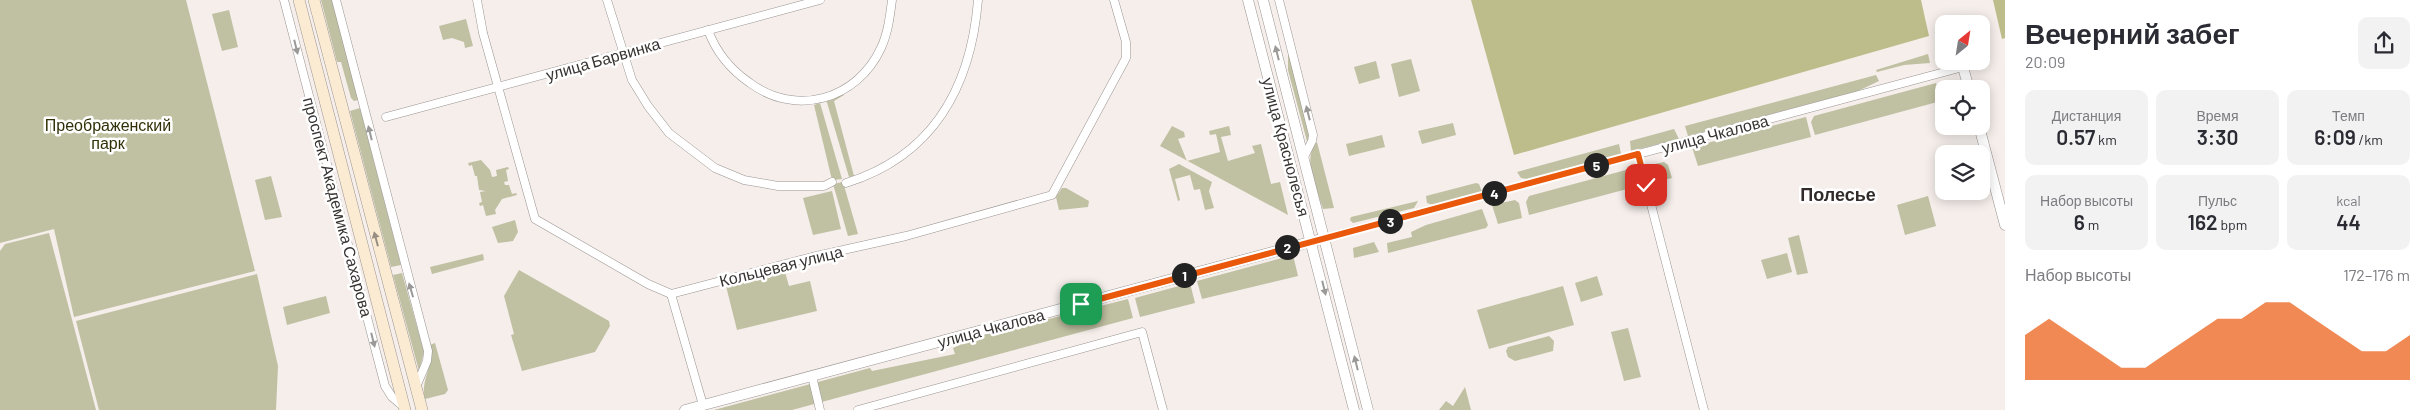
<!DOCTYPE html>
<html lang="ru">
<head>
<meta charset="utf-8">
<style>
  :root { --surface:#fff; --page:#f2f2f3; --text:#2b2b33; --muted:#7c7c81; --accent:#ea580c }
  body { margin:0; font-family:Barlow,sans-serif; background:var(--page); color:var(--text); height:100vh; display:flex; flex-direction:column; font-size:19px; white-space:nowrap }
  * { box-sizing:border-box; margin:0 }
  p { font-size:16px; color:var(--muted) }
  .icon { flex:none; width:28px; height:28px; fill:none; stroke:currentColor; stroke-width:2; stroke-linecap:round; stroke-linejoin:round }
  .map { position:relative; flex:1; overflow:hidden }
  .drawer { display:flex; flex-direction:column; background:var(--surface); width:425px }
  .drawer>* { flex:none }
  .needle { width:32px; rotate:30deg }
  .buttons { position:absolute; left:1935px; top:15px; display:grid; gap:10px }
  .buttons a { display:grid; place-items:center; width:55px; height:55px; border-radius:10px; background:var(--surface); box-shadow:0 2px 12px #0003; font-size:25px }
  .pin { position:absolute; display:grid; place-items:center; width:42px; height:42px; color:#fff; margin:-21px; border-radius:10px; box-shadow:0 2px 8px #0006 }
  .km { position:absolute; width:25px; height:25px; margin:-12px; border-radius:50%; background:#222; color:#fff; font-size:14px; line-height:25px; text-align:center }
  .round { display:grid; place-items:center; flex:none; width:52px; height:52px; border-radius:10px; background:var(--page) }
  .head { display:flex; align-items:center; justify-content:space-between; height:85px; padding:0 20px }
  h1 { font-size:28px; font-weight:600; line-height:38px }
  .stats { display:grid; grid-template-columns:repeat(3,1fr); gap:8px; height:85px; padding:5px 20px }
  .stats div { display:grid; align-content:center; border-radius:10px; background:var(--page); text-align:center }
  .stats b { font-size:21px; font-weight:600 }
  .stats small { font-size:14px; font-weight:400 }
  .stats p { font-size:14px }
  .chart { height:140px; padding:10px 20px }
  .chart p { display:flex; justify-content:space-between }
  .chart svg { width:100%; height:90px; margin-top:5px; fill:var(--accent); opacity:.7 }
  main { display:flex; flex:1; min-height:0 }
  .map>svg:first-child { display:block }
</style>
</head>
<body>
<main>
<div class="map">
<svg width="2005" height="410" viewBox="0 0 2005 410">
  <rect width="100%" height="100%" fill="#f5eeeb"/>
  <g fill="#c0c0a2">
    <polygon points="0,0 186,0 255,271 74,317 54,229 0,243"/>
    <polygon points="321,0 332,0 358,100 354,101 351,98 341,62 337,62"/>
    <polygon points="229,10 238,47 222,51 212,14"/>
    <polygon points="466,19 473,46 465,48 464,42 452,38 443,40 439,26"/>
    <polygon points="1288,54 1290,54 1311,133 1308,145 1288,70"/>
    <polygon points="1928,54 1930,63 1904,65 1877,72 1876,70"/>
    <polygon points="1411,59 1420,91 1399,97 1391,64"/>
    <polygon points="1376,61 1380,78 1359,84 1354,67"/>
    <polygon points="1876,75 1879,81 1858,91 1688,136 1685,126"/>
    <polygon points="1936,83 1941,101 1815,135 1811,122 1814,116"/>
    <polygon points="842,93 844,95 834,101 854,176 849,177 826,99"/>
    <polygon points="820,103 842,179 832,180 814,105"/>
    <polygon points="360,108 401,265 391,267 350,111"/>
    <polygon points="1806,117 1811,137 1698,166 1692,147"/>
    <polygon points="1453,123 1456,135 1422,144 1418,131"/>
    <polygon points="1172,126 1184,132 1185,137 1178,139 1187,161 1220,152 1216,134 1210,135 1209,131 1229,126 1231,135 1221,137 1228,161 1255,153 1252,146 1261,144 1271,184 1280,182 1288,215 1160,146"/>
    <polygon points="1674,129 1679,139 1631,151 1630,141"/>
    <polygon points="1382,135 1385,147 1349,156 1346,144"/>
    <path d="M1317 142 1334 208 1323 209C1318 192 1301 158 1317 142Z"/>
    <polygon points="1619,144 1621,154 1527,179 1521,178 1517,172"/>
    <polygon points="481,160 490,170 492,177 497,176 496,170 508,167 509,169 506,170 508,181 504,182 505,185 509,185 512,194 516,193 517,195 502,199 495,210 496,214 486,216 483,205 480,206 479,203 482,202 480,192 486,191 479,190 477,176 475,176 472,165 469,166 468,163"/>
    <polygon points="1664,162 1668,165 1672,178 1652,183 1649,171 1650,165"/>
    <polygon points="1179,164 1212,182 1209,191 1214,208 1205,210 1200,189 1194,190 1190,175 1175,179 1180,200 1178,201 1169,169"/>
    <polygon points="1626,170 1631,188 1529,215 1526,202 1529,196"/>
    <polygon points="271,176 282,217 265,220 255,180"/>
    <polygon points="843,182 858,234 848,236 833,184"/>
    <polygon points="1476,183 1479,184 1482,192 1433,205 1427,203 1426,196"/>
    <polygon points="1062,188 1066,188 1089,201 1088,207 1059,210 1056,197"/>
    <polygon points="832,191 841,229 813,235 803,198"/>
    <polygon points="1928,196 1936,226 1905,235 1897,205"/>
    <polygon points="1515,200 1519,203 1522,218 1498,224 1492,205"/>
    <polygon points="1418,201 1414,208 1353,223 1350,220 1351,217"/>
    <polygon points="1482,209 1488,225 1486,228 1388,253 1387,243 1412,237 1411,232 1426,225"/>
    <polygon points="515,220 518,232 513,241 498,243 492,227"/>
    <polygon points="49,233 96,410 0,410 0,251 5,244"/>
    <polygon points="1799,235 1808,273 1797,275 1788,238"/>
    <polygon points="1374,242 1379,252 1354,258 1353,248"/>
    <polygon points="1787,253 1792,272 1767,279 1761,260"/>
    <polygon points="483,254 484,260 432,274 430,267"/>
    <polygon points="1293,255 1298,276 1202,299 1197,281"/>
    <polygon points="519,270 609,321 610,326 595,352 522,371 511,335 514,334 504,296"/>
    <polygon points="785,272 789,286 810,281 817,311 737,330 726,286"/>
    <polygon points="402,273 424,352 419,371 393,275"/>
    <polygon points="257,274 278,366 276,410 99,410 76,321"/>
    <polygon points="1597,276 1603,295 1581,302 1575,283"/>
    <polygon points="1190,283 1195,303 1140,317 1135,298"/>
    <polygon points="1563,286 1574,325 1489,349 1477,310"/>
    <polygon points="326,296 330,313 287,325 283,307"/>
    <polygon points="1128,299 1133,318 792,410 714,410 870,368 872,371 955,354 953,348 973,338"/>
    <polygon points="1628,328 1641,377 1624,381 1611,332"/>
    <polygon points="1549,336 1554,341 1553,351 1515,361 1508,357 1506,351 1508,347"/>
    <path d="M435 343 448 390 445 394 425 399C420 380 434 368 430 345Z"/>
    <polygon points="1465,387 1471,410 1439,410 1446,401 1453,406"/>
  </g>
  <g fill="#bcbd8b">
    <polygon points="1471,0 1921,0 1929,36 1514,155"/>
    <polygon points="1993,0 2005,0 2005,38 2002,39"/>
  </g>
  <g fill="none" stroke-linecap="round" stroke-linejoin="round">
    <g stroke="#9a9491" stroke-width="9">
      <g id="minor">
        <polyline points="284,0 385,386 392,397 404,407"/>
        <polyline points="336,0 428,351 427,361 416,387"/>
        <polyline points="477,0 483,33 535,219 648,284 671,294 812,257 906,236 1052,195 1126,58 1126,42 1114,0"/>
        <polyline points="607,0 632,80 648,106 669,133 715,168 744,180 778,186 824,186 832,182"/>
        <polyline points="1279,0 1313,135 1312,141 1303,159"/>
        <path d="M708 30C716 52 731 70 750 83 796 117 857 100 881 48 888 33 890 16 892 0"/>
        <polyline points="386,117 820,0"/>
        <polyline points="1638,154 1704,410"/>
        <path d="M846 183C933 156 971 87 978 0"/>
        <polyline points="1325,238 1963,67"/>
        <polyline points="671,294 703,405"/>
        <polyline points="812,376 820,410"/>
        <polyline points="858,410 1142,332 1163,410"/>
      </g>
    </g>
    <g stroke="#9a9491" stroke-width="11">
      <g id="tertiary">
        <polyline points="1248,0 1354,410"/>
        <polyline points="1263,0 1368,410"/>
        <polyline points="1963,67 1969,89"/>
        <polyline points="1979,126 2005,225"/>
        <polyline points="685,410 1325,238"/>
      </g>
    </g>
    <g stroke="#9a9491" stroke-width="12">
      <g id="secondary">
        <polyline points="299,0 405,410"/>
        <polyline points="314,0 422,410"/>
      </g>
    </g>
    <use href="#minor" stroke="#fff" stroke-width="8"/>
    <use href="#tertiary" stroke="#fff" stroke-width="10"/>
    <use href="#secondary" stroke="#fbebd2" stroke-width="11"/>
  </g>
  <defs><path id="oneway-solid" d="M-6-.8H1V-3.2L6.5 0L1 3.2V.8H-6Z" transform="scale(1.25)"/></defs>
  <g fill="#9a9998">
    <use href="#oneway-solid" transform="translate(296 47) rotate(76)"/>
    <use href="#oneway-solid" transform="translate(1277 53) rotate(-104)"/>
    <use href="#oneway-solid" transform="translate(1308 113) rotate(-104)"/>
    <use href="#oneway-solid" transform="translate(370 133) rotate(-104)"/>
    <use href="#oneway-solid" transform="translate(1324 288) rotate(76)"/>
    <use href="#oneway-solid" transform="translate(411 290) rotate(-106)"/>
    <use href="#oneway-solid" transform="translate(373 340) rotate(76)"/>
    <use href="#oneway-solid" transform="translate(1356 363) rotate(-104)"/>
  </g>
  <use fill="#988f82" href="#oneway-solid" transform="translate(376 239) rotate(-105)"/>
  <g fill="none" stroke-linecap="round" stroke-linejoin="round">
    <g stroke="#fff" stroke-width="10">
      <polyline id="route" points="1081,304 1638,154 1646,185"/>
    </g>
    <use href="#route" stroke="#ea580c" stroke-width="6"/>
  </g>
  <g text-anchor="middle" stroke-width="5" stroke-linejoin="round" paint-order="stroke">
    <g font-size="16" fill="#363332" stroke="#fff">
      <text transform="translate(603 59) rotate(-16)" y="6">улица Барвинка</text>
      <text transform="translate(1715 134) rotate(-15)" y="6">улица Чкалова</text>
      <text transform="translate(1286 147) rotate(75)" y="6">улица Краснолесья</text>
      <text transform="translate(338 207) rotate(75)" y="6">проспект Академика Сахарова</text>
      <text transform="translate(781 266) rotate(-14)" y="6">Кольцевая улица</text>
      <text transform="translate(991 328) rotate(-15)" y="6">улица Чкалова</text>
    </g>
    <g font-size="16" fill="#313007" stroke="#fff">
      <text x="108" y="131">Преображенский<tspan x="108" dy="18">парк</tspan></text>
    </g>
    <g font-size="18" font-weight="bold" fill="#312c2a" stroke="#fff">
      <text x="1838" y="201">Полесье</text>
    </g>
  </g>
</svg>
<div class="buttons">
<a><svg class="needle" viewBox="-14 -14 28 28"><path d="M0-13l5 13h-10z" fill="#e53935"/><path d="M0 13l5-13h-10z" fill="#7c7c81"/></svg></a>
<a><svg class="icon" aria-label="locate" viewBox="0 0 24 24"><circle cx="12" cy="12" r="6"/><path d="M12 2v4M12 18v4M2 12h4M18 12h4"/></svg></a>
<a><svg class="icon" aria-label="layers" viewBox="0 0 24 24"><path d="M12 4l9 5-9 5-9-5zM3 14l9 5 9-5"/></svg></a>
</div>
<div class="pin" style="left:1081px;top:304px;background:#1e9e55"><svg class="icon" aria-label="arrive" viewBox="0 0 24 24"><path d="M6 21V4h12l-3 4 3 4H6"/></svg></div>
<div class="pin" style="left:1646px;top:185px;background:#d93025"><svg class="icon" aria-label="check" viewBox="0 0 24 24"><path d="M5 12l5 5 9-10"/></svg></div>
<b class="km" style="left:1184px;top:275px">1</b>
<b class="km" style="left:1287px;top:247px">2</b>
<b class="km" style="left:1390px;top:221px">3</b>
<b class="km" style="left:1494px;top:193px">4</b>
<b class="km" style="left:1596px;top:165px">5</b>
</div>
<section class="drawer">
<div class="head"><div><h1>Вечерний забег</h1><p>20:09</p></div><a class="round"><svg class="icon" aria-label="share" viewBox="0 0 24 24"><path d="M12 15V3M7 8l5-5 5 5M5 13v7h14v-7"/></svg></a></div>
<div class="stats">
<div><p>Дистанция</p><b>0.57<small> km</small></b></div>
<div><p>Время</p><b>3:30</b></div>
<div><p>Темп</p><b>6:09<small> /km</small></b></div>
</div>
<div class="stats">
<div><p>Набор высоты</p><b>6<small> m</small></b></div>
<div><p>Пульс</p><b>162<small> bpm</small></b></div>
<div><p>kcal</p><b>44</b></div>
</div>
<div class="chart"><p><span>Набор высоты</span>172–176 m</p>
<svg viewBox="0 0 160 44" preserveAspectRatio="none"><path d="M0 44V22L10 14L20 22L30 30L40 38L50 38L60 30L70 22L80 14L90 14L100 6L110 6L120 14L130 22L140 30L150 30L160 22V44z"/></svg>
</div>
</section>
</main>
</body>
</html>
